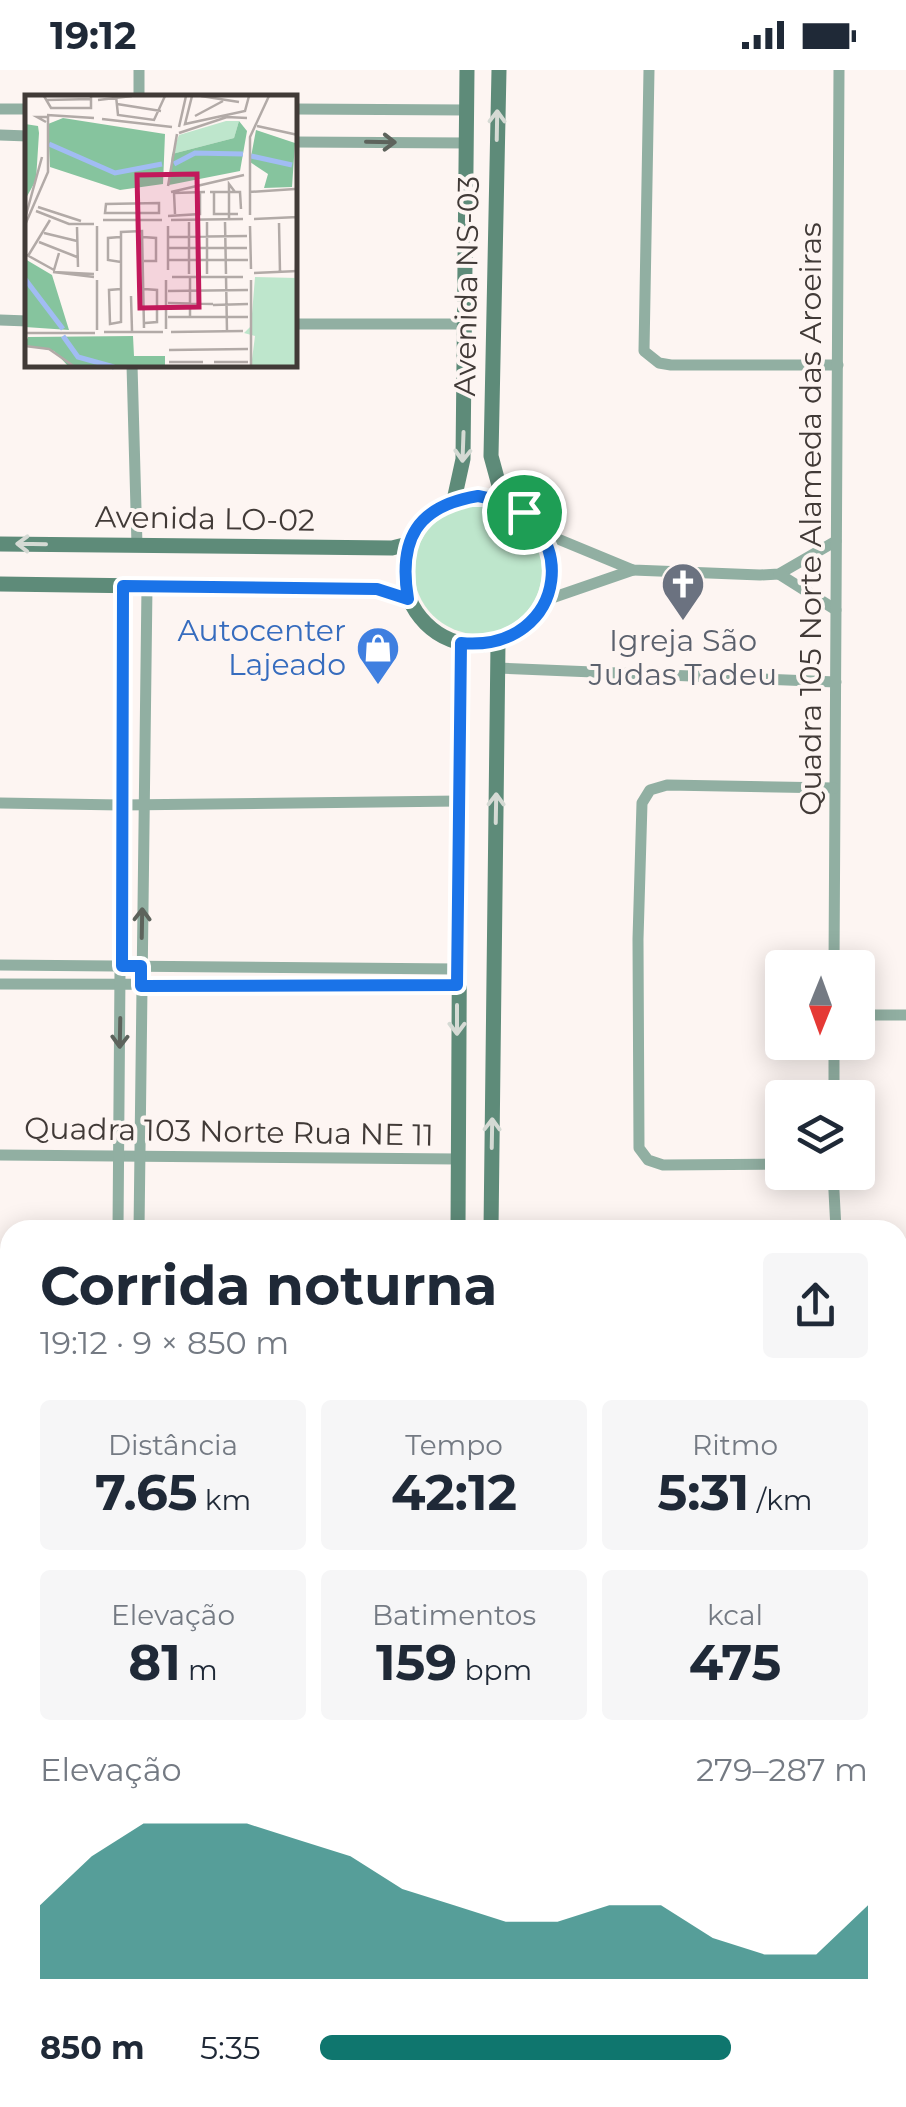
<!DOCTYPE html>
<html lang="pt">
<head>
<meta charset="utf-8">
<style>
  :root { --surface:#fff; --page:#f6f6f7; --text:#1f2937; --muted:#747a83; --accent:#0f766e }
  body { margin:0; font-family:Montserrat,sans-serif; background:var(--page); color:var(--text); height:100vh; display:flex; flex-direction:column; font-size:38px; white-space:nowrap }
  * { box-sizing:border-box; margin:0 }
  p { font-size:32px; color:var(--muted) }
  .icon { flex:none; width:55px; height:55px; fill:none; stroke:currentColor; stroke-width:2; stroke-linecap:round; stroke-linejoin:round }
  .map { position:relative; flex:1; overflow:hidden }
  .drawer { position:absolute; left:0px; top:1150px; width:908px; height:888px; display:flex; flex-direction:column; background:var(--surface); border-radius:30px 30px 0 0; box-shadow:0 5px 25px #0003 }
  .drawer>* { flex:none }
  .needle { width:65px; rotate:181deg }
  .tools { position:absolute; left:765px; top:880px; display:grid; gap:20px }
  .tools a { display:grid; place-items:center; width:110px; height:110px; border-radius:10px; background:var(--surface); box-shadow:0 5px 25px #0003; font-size:50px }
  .pin { position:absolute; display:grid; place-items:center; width:85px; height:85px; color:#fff; margin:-42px; border:5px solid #fff; border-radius:50%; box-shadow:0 2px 10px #0007 }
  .round { display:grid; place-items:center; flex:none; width:105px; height:105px; border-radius:10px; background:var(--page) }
  .overview { display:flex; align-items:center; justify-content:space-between; height:170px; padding:0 40px }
  h1 { font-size:55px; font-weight:700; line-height:75px }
  .stats { display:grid; grid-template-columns:repeat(3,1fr); gap:15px; height:170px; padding:10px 40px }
  .stats div { display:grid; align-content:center; border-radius:10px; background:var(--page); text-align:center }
  .stats b { font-size:50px; font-weight:700 }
  .stats small { font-size:28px; font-weight:400 }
  .stats p { font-size:28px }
  .chart { height:280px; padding:20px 40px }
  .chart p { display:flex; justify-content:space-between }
  .chart svg { width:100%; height:180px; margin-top:10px; fill:var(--accent); opacity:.7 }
  ul { padding:0 40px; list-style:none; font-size:32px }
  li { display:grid; grid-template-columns:160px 120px 1fr; align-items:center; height:75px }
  li i { height:25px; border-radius:12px; background:var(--accent) }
  .status { display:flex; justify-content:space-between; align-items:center; height:70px; padding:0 50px; background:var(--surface); direction:ltr }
  .status svg { height:28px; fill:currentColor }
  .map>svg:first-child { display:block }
</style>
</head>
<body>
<div class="status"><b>19:12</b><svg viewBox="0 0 49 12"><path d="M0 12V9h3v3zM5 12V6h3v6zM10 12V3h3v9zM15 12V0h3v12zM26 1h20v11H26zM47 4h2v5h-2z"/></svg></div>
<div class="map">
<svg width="906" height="2037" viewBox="0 0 906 2037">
  <rect width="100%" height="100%" fill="#fdf5f2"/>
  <circle fill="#bee6cc" cx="478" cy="500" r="64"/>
  <g fill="#86c49e">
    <polygon points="898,1787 906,1787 906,2037 512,2037 512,2028 898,2028"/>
    <polygon points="10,1923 10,2028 424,2028 423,2037 0,2037 0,1925"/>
  </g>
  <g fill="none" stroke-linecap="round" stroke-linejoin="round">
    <g stroke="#91afa2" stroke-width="11">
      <polyline points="139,0 139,28"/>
      <polyline points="649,0 644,281 659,293 671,295 838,295"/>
      <polyline points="0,39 28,39"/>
      <polyline points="295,39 466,40"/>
      <polyline points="0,65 28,66"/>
      <polyline points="295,72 467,73"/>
      <polyline points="0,250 28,251"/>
      <polyline points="295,254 466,254"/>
      <polyline points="132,295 137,475"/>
      <polyline points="541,462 633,500 760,505 779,504 836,471"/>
      <polyline points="779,504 836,540"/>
      <polyline points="546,530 633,500"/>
      <polyline points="498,598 836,612"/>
      <polyline points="0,733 121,735 459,731"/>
      <polyline points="0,895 457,899"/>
      <polyline points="834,898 839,0"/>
      <polyline points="0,914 457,915"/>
      <polyline points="858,945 906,945"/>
      <polyline points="834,1028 834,972"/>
      <polyline points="0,1085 457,1089"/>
      <polyline points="782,1094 663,1095 648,1090 639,1078 638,869 642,733 650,720 667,715 834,718"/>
      <polyline points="833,1102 836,1160"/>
      <polyline points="118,1160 123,516"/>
      <polyline points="139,1160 147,516"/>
      <polyline points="898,1189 906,1189"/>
      <polyline points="0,1427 10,1427"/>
      <polyline points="898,1454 906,1454"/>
      <polyline points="898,1604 906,1604"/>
      <polyline points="0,1755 10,1755"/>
    </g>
    <g stroke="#5e8b79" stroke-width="15">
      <polyline points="499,0 491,386 503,430"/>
      <circle cx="478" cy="501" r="74"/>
      <polyline points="454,430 463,389 467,0"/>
      <polyline points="0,474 392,478 408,474"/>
      <polyline points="0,514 377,519 408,529"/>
      <polyline points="458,1160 461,573"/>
      <polyline points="491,1160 498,573"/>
      <polyline points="0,1298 10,1298"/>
      <polyline points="898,1307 906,1307"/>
      <polyline points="898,1340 906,1340"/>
      <polyline points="0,1355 10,1352"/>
      <polyline points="0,1869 10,1867"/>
      <polyline points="450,2037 450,2028"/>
      <polyline points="482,2037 482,2028"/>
    </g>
  </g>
  <defs><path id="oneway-shaft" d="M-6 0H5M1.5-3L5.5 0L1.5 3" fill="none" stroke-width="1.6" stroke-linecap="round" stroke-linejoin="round" transform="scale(2.5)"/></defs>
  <g stroke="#d5dad4">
    <use href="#oneway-shaft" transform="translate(497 55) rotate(-89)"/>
    <use href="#oneway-shaft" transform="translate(463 377) rotate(92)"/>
    <use href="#oneway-shaft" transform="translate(31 474) rotate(-179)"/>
    <use href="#oneway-shaft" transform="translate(496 738) rotate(-89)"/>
    <use href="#oneway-shaft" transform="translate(457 950) rotate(90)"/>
    <use href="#oneway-shaft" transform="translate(492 1063) rotate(-89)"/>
  </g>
  <g stroke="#5d635c">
    <use href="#oneway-shaft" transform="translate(381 72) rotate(1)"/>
    <use href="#oneway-shaft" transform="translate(142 853) rotate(-89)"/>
    <use href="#oneway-shaft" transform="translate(120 963) rotate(91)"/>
  </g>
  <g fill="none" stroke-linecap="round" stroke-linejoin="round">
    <g stroke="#fff" stroke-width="20">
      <path id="route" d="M478 426C588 445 569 583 461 573L457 915 141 916V896H122L123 516 377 519 408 529C398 469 417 436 478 426Z"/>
    </g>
    <use href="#route" stroke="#1a73e8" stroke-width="12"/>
  </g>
  <defs>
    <g id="church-pin" transform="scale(2.25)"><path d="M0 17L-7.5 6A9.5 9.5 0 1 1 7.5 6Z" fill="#6b7280" stroke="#fdf5f2"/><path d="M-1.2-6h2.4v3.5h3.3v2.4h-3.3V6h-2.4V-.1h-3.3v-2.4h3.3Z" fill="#fff"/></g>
    <g id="shop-pin" transform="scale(2.25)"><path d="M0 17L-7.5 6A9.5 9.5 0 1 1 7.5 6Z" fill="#3f7fe0" stroke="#fdf5f2"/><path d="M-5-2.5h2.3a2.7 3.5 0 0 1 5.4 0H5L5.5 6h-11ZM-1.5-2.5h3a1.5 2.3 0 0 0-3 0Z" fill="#fff"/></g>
  </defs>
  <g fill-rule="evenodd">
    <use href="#church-pin" x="683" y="514"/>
    <use href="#shop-pin" x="378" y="578"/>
  </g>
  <g text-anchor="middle" stroke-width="8" stroke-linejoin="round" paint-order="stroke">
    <g font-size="30" fill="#413a37" stroke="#fdf5f2">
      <text transform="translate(467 216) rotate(-89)" y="10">Avenida NS-03</text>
      <text transform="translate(205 449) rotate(1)" y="10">Avenida LO-02</text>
      <text transform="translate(811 449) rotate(-90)" y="10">Quadra 105 Norte Alameda das Aroeiras</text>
      <text transform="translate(229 1062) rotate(1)" y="10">Quadra 103 Norte Rua NE 11</text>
    </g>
    <g font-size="30" fill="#366cbe" stroke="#fdf5f2" text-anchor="end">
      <text x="346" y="571">Autocenter<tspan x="346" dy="34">Lajeado</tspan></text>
    </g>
    <g font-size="30" fill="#5b616d" stroke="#fdf5f2">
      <text x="683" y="581">Igreja São<tspan x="683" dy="34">Judas Tadeu</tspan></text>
    </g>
  </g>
  <g transform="translate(25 25)">
    <rect width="272" height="272" fill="#fdf5f2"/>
    <path d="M201 26H214L209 43 147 59 154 40ZM230 182 272 183V272H226L230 241 219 238 226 231Z" fill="#bee6cc"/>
    <path d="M38 23 140 39 138 89 95 95 25 72 23 29ZM214 26 222 36 215 76 144 90 147 59 209 43ZM0 29 13 31 14 38 11 85 0 105ZM231 35 270 48 267 92 239 93 243 79 225 67ZM0 164 27 180 44 235 0 232ZM108 241 109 261H140V272H44L29 256 0 250 3 242Z" fill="#86c49e"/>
    <path fill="none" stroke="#a1bcf3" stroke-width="5" d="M24 49 90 78 137 69M226 61 267 70M149 69 170 58 218 59M0 184 38 234M38 241 53 262 89 272"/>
    <path fill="none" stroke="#b2aaa7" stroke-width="2.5" d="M19 1 26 13H66V1M91 1 93 20 129 25 140 1M167 1 160 29 220 16 224 1M176 1 214 7M21 5 66 4M73 5 107 1M92 9 136 16M22 20 69 23M170 21 198 6M77 24 147 32M232 31 273 40M154 32 161 1M154 38 202 22 222 23M143 91 152 39M146 97 219 80M185 97H215L216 114M189 97V119H213M224 97 270 94M134 108V118H80L81 109ZM13 112 56 126M11 116 44 129H69M150 119 149 98 180 97M1 120 17 62M225 120V42L244 1M143 121 175 119V97M229 124 273 122M78 125H137M146 125 218 124M204 125V89L210 97M164 127V179M182 127V179M200 127 201 179M254 128 255 177M0 130 23 77V22H12L21 27M72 131V176M225 131 226 174M52 132 53 172M19 138 52 146M95 142 83 143V165L96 167M118 142 131 143V166H119M143 142 222 141M14 147 52 162M143 153H222M0 159 29 175 34 158M3 161 25 125M143 165H223M143 175V131M229 178 273 176M165 181V222M201 181 202 237M69 182 28 177 69 179M147 182H218M271 183 273 48M72 185V235M96 194 84 195 85 229 96 227V137L117 136 119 233M119 194 132 195V227L120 228M143 196 223 195M106 201 107 236M143 208 188 209M188 210 223 209M143 222H223M141 234V185M79 237H138M146 237 218 236M1 238H70M0 251 24 254 50 272M144 255 223 254M144 267H178M189 267H223M226 272V185"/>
    <path fill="#c2185b" fill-opacity="0.15" stroke="#c2185b" stroke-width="5" d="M172 79 174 212 115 213 112 80Z"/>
    <rect width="272" height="272" fill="none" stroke="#413a37" stroke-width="5"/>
  </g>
</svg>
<div class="tools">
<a><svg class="needle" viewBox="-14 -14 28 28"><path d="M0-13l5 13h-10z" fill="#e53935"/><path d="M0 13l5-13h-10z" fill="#747a83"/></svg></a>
<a><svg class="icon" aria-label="layers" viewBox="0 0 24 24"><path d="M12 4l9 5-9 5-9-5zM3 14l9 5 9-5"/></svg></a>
</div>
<div class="pin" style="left:524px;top:442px;background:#1e9e55"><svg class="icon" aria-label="arrive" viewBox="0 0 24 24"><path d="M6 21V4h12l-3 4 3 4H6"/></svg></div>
<section class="drawer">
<div class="overview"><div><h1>Corrida noturna</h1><p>19:12 · 9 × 850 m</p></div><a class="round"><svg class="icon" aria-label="share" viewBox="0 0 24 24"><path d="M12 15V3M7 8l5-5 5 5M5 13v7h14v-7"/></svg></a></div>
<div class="stats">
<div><p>Distância</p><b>7.65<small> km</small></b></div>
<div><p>Tempo</p><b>42:12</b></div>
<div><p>Ritmo</p><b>5:31<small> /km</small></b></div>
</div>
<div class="stats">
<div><p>Elevação</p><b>81<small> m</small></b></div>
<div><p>Batimentos</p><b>159<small> bpm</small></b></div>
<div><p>kcal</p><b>475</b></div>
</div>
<div class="chart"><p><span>Elevação</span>279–287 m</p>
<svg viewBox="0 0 160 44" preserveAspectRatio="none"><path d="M0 44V26L10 14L20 6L30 6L40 6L50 10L60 14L70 22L80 26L90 30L100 30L110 26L120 26L130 34L140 38L150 38L160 26V44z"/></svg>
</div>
<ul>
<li><b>850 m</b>5:35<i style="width:75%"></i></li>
</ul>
</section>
</div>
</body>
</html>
